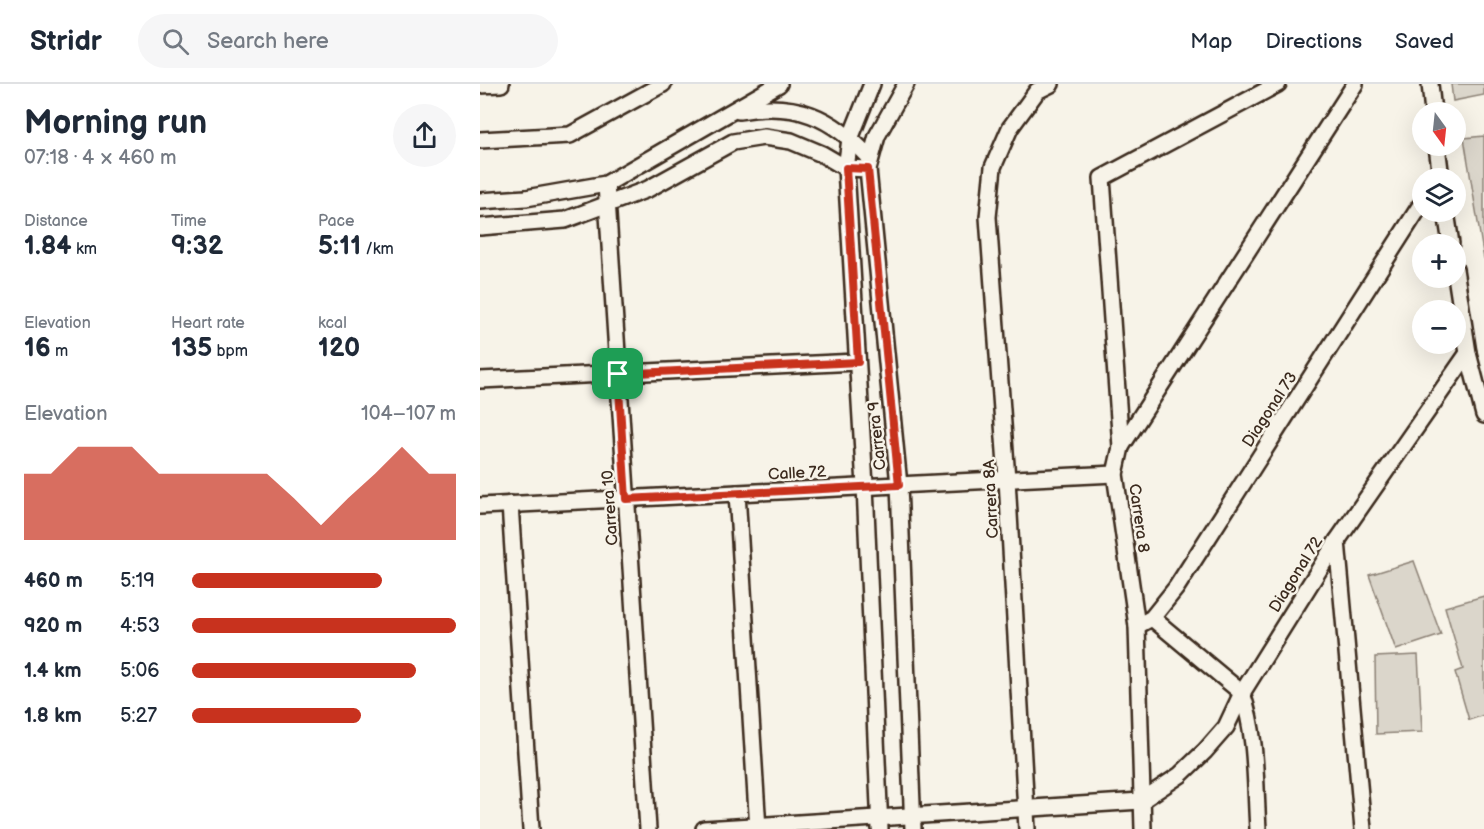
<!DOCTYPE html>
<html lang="en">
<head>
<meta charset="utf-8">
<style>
  :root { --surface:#fff; --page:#f6f6f7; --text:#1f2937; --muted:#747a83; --line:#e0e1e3; --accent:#c8321e }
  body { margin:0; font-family:"Balsamiq Sans",sans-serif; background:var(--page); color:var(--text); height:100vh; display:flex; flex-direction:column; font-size:22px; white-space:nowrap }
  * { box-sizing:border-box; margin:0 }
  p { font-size:20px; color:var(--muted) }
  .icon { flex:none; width:33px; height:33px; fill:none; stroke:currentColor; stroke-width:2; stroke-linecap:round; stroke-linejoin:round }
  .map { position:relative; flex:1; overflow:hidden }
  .details { display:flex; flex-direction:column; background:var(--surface); width:480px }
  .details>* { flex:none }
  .needle { width:39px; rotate:165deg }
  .fabs { position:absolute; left:932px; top:18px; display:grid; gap:12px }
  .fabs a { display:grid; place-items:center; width:54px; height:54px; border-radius:50%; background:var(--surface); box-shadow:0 6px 24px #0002; font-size:30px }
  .pin { position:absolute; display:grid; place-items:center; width:51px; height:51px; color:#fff; margin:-26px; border-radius:12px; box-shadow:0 3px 9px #0006 }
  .round { display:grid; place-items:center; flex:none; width:63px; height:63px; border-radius:32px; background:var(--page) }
  .headline { display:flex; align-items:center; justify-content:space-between; height:102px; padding:0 24px }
  h1 { font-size:33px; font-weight:700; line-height:45px }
  .metrics { display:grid; grid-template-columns:repeat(3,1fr); gap:9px; height:102px; padding:6px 24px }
  .metrics div { display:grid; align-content:center }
  .metrics b { font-size:26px; font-weight:700 }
  .metrics small { font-size:16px; font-weight:400 }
  .metrics p { font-size:16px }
  .chart { height:168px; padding:12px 24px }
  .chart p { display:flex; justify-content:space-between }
  .chart svg { width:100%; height:108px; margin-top:6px; fill:var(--accent); opacity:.7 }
  ul { padding:0 24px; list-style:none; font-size:20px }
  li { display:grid; grid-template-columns:96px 72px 1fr; align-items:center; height:45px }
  li i { height:15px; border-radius:8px; background:var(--accent) }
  header { display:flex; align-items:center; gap:36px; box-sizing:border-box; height:84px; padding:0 30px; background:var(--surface); border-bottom:2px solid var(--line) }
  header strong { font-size:28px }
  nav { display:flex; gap:33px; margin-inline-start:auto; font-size:21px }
  .search { width:420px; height:54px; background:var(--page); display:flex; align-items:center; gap:15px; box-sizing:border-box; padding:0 21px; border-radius:33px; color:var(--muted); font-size:22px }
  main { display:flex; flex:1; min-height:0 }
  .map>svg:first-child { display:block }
</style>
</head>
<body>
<header>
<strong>Stridr</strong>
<div class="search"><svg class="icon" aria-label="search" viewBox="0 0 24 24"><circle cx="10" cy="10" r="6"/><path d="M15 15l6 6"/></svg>Search here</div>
<nav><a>Map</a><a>Directions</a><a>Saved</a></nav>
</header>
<main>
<section class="details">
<div class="headline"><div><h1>Morning run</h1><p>07:18 · 4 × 460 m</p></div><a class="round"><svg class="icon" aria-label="share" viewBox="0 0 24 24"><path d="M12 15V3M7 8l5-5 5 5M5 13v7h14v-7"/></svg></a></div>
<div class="metrics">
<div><p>Distance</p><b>1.84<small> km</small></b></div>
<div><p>Time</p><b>9:32</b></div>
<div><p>Pace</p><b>5:11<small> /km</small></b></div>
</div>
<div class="metrics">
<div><p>Elevation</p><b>16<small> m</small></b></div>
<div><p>Heart rate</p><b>135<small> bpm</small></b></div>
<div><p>kcal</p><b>120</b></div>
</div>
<div class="chart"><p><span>Elevation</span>104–107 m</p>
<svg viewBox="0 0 160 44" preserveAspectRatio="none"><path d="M0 44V17L10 17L20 6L30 6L40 6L50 17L60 17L70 17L80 17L90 17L100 27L110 38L120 27L130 17L140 6L150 17L160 17V44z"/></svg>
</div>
<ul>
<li><b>460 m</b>5:19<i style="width:72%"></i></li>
<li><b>920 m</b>4:53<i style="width:100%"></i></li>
<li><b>1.4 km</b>5:06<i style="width:85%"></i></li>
<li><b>1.8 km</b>5:27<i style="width:64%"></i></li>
</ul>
</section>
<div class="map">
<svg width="1004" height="745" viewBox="0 0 1004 745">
  <rect width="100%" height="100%" fill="#f7f3e8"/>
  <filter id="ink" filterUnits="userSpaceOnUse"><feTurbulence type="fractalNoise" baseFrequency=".0167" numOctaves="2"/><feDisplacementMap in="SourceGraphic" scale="12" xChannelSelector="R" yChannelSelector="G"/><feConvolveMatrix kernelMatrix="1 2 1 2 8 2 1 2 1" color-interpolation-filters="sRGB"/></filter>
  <g filter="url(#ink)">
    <g fill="#dbd6cb" stroke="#8b8074" stroke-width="1.5">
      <polygon points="971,0 1004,0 1004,11 973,17"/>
      <polygon points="1004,52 1004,175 984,54"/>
      <polygon points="934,477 961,551 916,566 889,491"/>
      <polygon points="1004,512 1004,631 989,636 975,588 983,585 965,523"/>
      <polygon points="938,571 942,648 896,650 895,573"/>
    </g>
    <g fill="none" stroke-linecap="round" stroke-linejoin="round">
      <g stroke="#3b2a1e" stroke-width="20">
        <g id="minor">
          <polyline points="392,0 370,55 366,84 385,402 400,745"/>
          <polyline points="426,0 397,52 388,85 419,401 433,745"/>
          <polyline points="950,0 953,28"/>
          <polyline points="0,1 21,0"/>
          <path d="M259 27C316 17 351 32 390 74"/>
          <polyline points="0,56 90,51 183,0"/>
          <polyline points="957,62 961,94"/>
          <polyline points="126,100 168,745"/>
          <polyline points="0,117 46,114 126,100 299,0"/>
          <polyline points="966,128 971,160"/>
          <polyline points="0,143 85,136 168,105 253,58 284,53 311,57 342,70 366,84 388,85"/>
          <polyline points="975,185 988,269 1004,331"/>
          <polyline points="0,296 377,278"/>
          <polyline points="641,363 875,0"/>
          <polyline points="257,409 278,745"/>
          <polyline points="30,420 51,745"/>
          <polyline points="0,422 635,390"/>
          <polyline points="857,457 883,745"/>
          <path d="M672 534 762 609C777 652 775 700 778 745"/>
          <polyline points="657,542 672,534 696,504 942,119"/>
          <polyline points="224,745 661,717 700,691 725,667 746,643 762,609 857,457 988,269"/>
          <polyline points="547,745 527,395 508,133 513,83 530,44 557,7 571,0"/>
          <polyline points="663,745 657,542 635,390 641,363 622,94 798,0"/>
        </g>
      </g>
      <use href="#minor" stroke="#f7f3e8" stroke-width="15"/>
    </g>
  </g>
  <g fill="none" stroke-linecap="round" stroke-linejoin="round" filter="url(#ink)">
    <g stroke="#fff" stroke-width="12">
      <polygon id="route" points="366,84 388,85 419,401 146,415 138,290 378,278"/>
    </g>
    <use href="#route" stroke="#c8321e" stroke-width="8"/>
  </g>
  <g text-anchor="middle" stroke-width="5" stroke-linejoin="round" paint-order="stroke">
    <g font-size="16" fill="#3b2a1e" stroke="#f7f3e8">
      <text transform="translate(789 325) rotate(-57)" y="6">Diagonal 73</text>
      <text transform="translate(396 352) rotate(-96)" y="6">Carrera 9</text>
      <text transform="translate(317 388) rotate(-3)" y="6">Calle 72</text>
      <text transform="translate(510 415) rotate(-93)" y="6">Carrera 8A</text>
      <text transform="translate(129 424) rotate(-94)" y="6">Carrera 10</text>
      <text transform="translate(660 434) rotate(82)" y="6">Carrera 8</text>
      <text transform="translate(815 490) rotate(-58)" y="6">Diagonal 72</text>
    </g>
  </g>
</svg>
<div class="fabs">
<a><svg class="needle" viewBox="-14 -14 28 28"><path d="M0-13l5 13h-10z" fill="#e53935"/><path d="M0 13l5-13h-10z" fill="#747a83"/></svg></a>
<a><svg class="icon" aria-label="layers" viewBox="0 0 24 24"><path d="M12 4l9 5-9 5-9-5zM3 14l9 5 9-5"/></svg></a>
<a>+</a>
<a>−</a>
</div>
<div class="pin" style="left:138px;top:290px;background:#1e9e55"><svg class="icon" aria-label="arrive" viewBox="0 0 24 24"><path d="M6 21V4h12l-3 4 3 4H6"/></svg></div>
</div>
</main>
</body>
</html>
